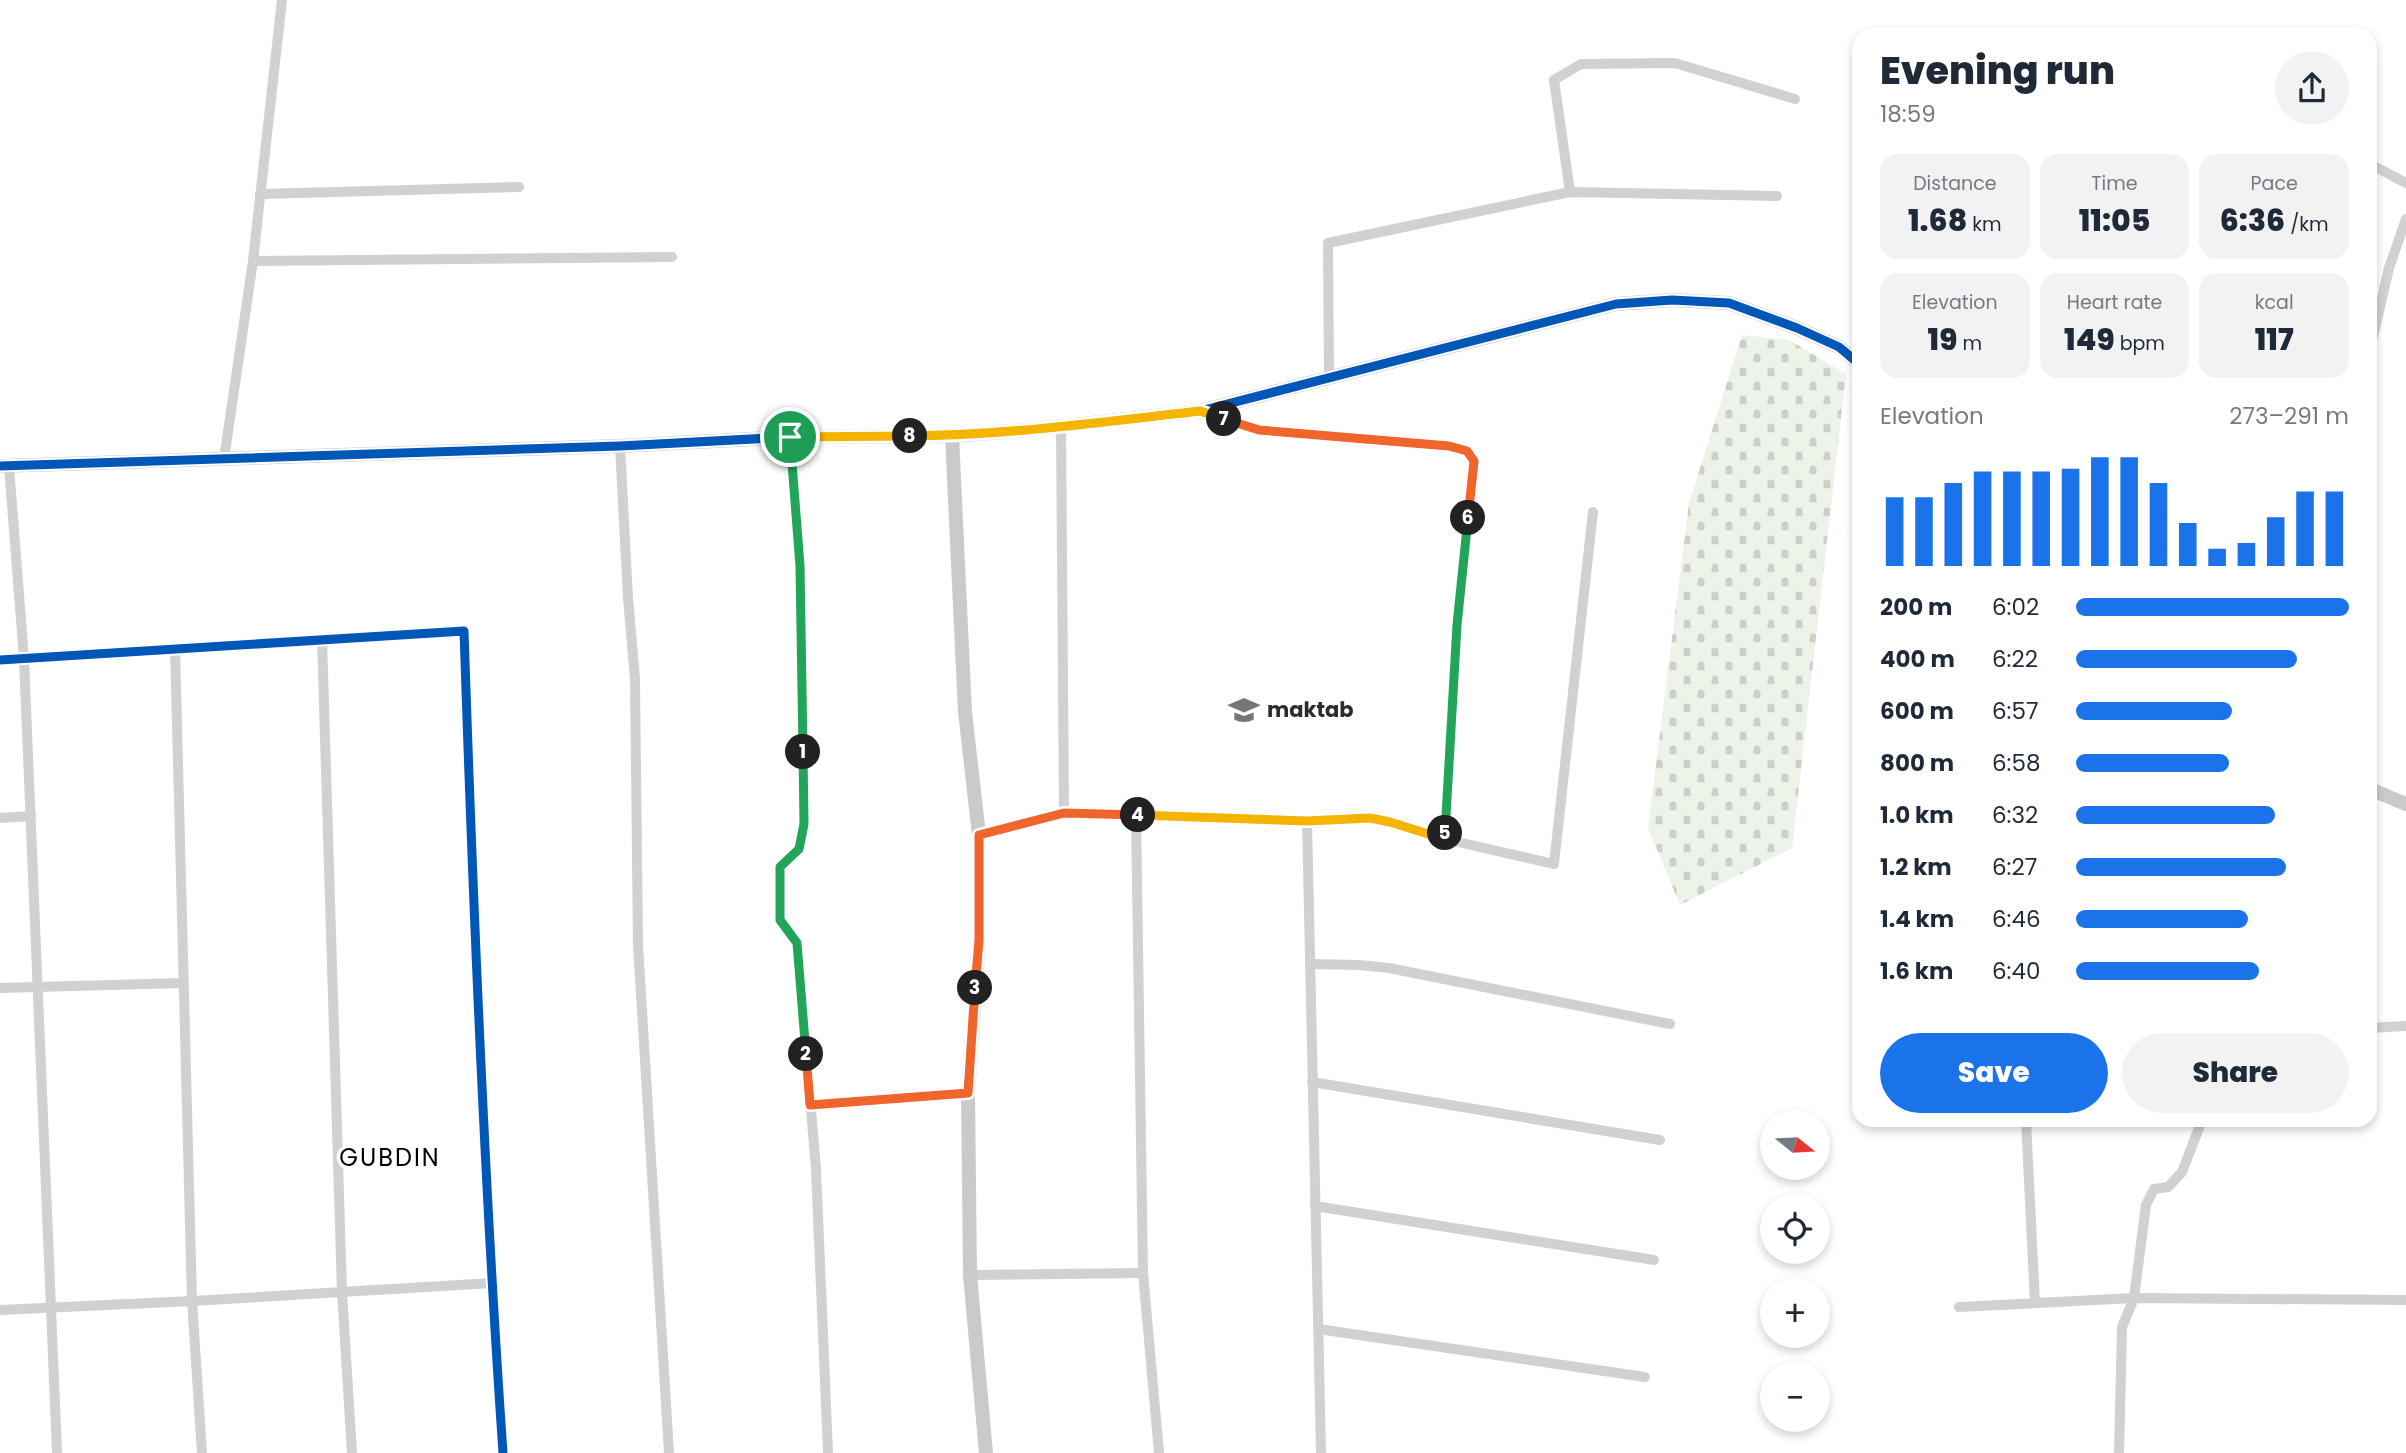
<!DOCTYPE html>
<html lang="en">
<head>
<meta charset="utf-8">
<style>
  :root { --surface:#fff; --page:#f2f2f3; --text:#1f2937; --muted:#747a83; --accent:#1a73e8 }
  body { margin:0; font-family:Poppins,sans-serif; background:var(--page); color:var(--text); height:100vh; display:flex; flex-direction:column; font-size:26px; white-space:nowrap }
  * { box-sizing:border-box; margin:0 }
  p { font-size:23px; color:var(--muted) }
  .icon { flex:none; width:38px; height:38px; fill:none; stroke:currentColor; stroke-width:2; stroke-linecap:round; stroke-linejoin:round }
  .map { position:relative; flex:1; overflow:hidden }
  .sheet { position:absolute; left:1852px; top:28px; width:525px; height:1099px; display:flex; flex-direction:column; background:var(--surface); border-radius:21px; box-shadow:0 4px 10px #0003 }
  .sheet>* { flex:none }
  .needle { width:46px; rotate:108deg }
  .controls { position:absolute; left:1760px; top:1110px; display:grid; gap:14px }
  .controls a { display:grid; place-items:center; width:70px; height:70px; border-radius:50%; background:var(--surface); box-shadow:0 4px 10px #0003; font-size:35px }
  .pin { position:absolute; display:grid; place-items:center; width:60px; height:60px; color:#fff; margin:-30px; border:4px solid #fff; border-radius:50%; box-shadow:0 2px 7px #0007 }
  .km { position:absolute; width:35px; height:35px; margin:-18px; border-radius:50%; background:#222; color:#fff; font-size:19px; line-height:35px; text-align:center }
  .round { display:grid; place-items:center; flex:none; width:74px; height:74px; border-radius:37px; background:var(--page) }
  .head { display:flex; align-items:center; justify-content:space-between; height:119px; padding:0 28px }
  h1 { font-size:38px; font-weight:800; line-height:52px }
  .metrics { display:grid; grid-template-columns:repeat(3,1fr); gap:10px; height:119px; padding:7px 28px }
  .metrics div { display:grid; align-content:center; border-radius:18px; background:var(--page); text-align:center }
  .metrics b { font-size:30px; font-weight:800 }
  .metrics small { font-size:19px; font-weight:400 }
  .metrics p { font-size:19px }
  .chart { height:196px; padding:14px 28px }
  .chart p { display:flex; justify-content:space-between }
  .chart svg { width:100%; height:126px; margin-top:7px; stroke:var(--accent); stroke-width:6 }
  .cta { display:flex; gap:14px; margin-top:auto; padding:14px 28px }
  .cta a { flex:1; height:80px; border-radius:42px; background:var(--accent); color:#fff; font-size:28px; font-weight:800; line-height:80px; text-align:center }
  .cta a+a { background:var(--page); color:var(--text) }
  ul { padding:0 28px; list-style:none; font-size:23px }
  li { display:grid; grid-template-columns:112px 84px 1fr; align-items:center; height:52px }
  li i { height:18px; border-radius:9px; background:var(--accent) }
  .map>svg:first-child { display:block }
</style>
</head>
<body>
<div class="map">
<svg width="2406" height="1453" viewBox="0 0 2406 1453">
  <defs>
    <pattern id="cemetery-stones" width="16" height="16" patternUnits="userSpaceOnUse" patternTransform="scale(1.75)"><rect width="16" height="16" fill="#eef3ea"/><path d="M2 7V4a2 2 0 0 1 4 0v3zM10 15v-3a2 2 0 0 1 4 0v3z" fill="#ccd0c9"/></pattern>
  </defs>
  <rect width="100%" height="100%" fill="#fff"/>
  <polygon fill="url(#cemetery-stones)" points="1742,335 1789,340 1846,374 1792,848 1680,905 1648,828 1689,503"/>
  <g fill="none" stroke-linecap="round" stroke-linejoin="round">
    <g stroke="#d1d1d1" stroke-width="10">
      <polyline points="2370,164 2406,183"/>
      <polyline points="1570,192 1554,80 1581,64 1675,63 1795,99"/>
      <polyline points="260,194 519,187"/>
      <polyline points="253,261 672,257"/>
      <polyline points="2370,350 2389,268 2406,219"/>
      <polyline points="1329,378 1328,243 1570,192 1777,196"/>
      <polyline points="1200,411 1259,430 1449,446 1467,451 1474,461 1457,625 1445,839"/>
      <polyline points="1061,426 1064,812"/>
      <polyline points="790,437 800,566 805,824 799,849 780,867 780,920 797,943 816,1169 828,1453"/>
      <polyline points="620,446 628,598 635,679 638,945 669,1453"/>
      <polyline points="224,459 253,261 282,0"/>
      <polyline points="9,466 24,659 57,1453"/>
      <polyline points="322,639 342,1292 352,1453"/>
      <polyline points="175,648 192,1301 202,1453"/>
      <path d="M0 660 464 631C473 905 484 1179 503 1453"/>
      <polyline points="1136,815 1143,1273 1159,1453"/>
      <polyline points="0,818 31,816"/>
      <polyline points="1307,821 1321,1453"/>
      <polyline points="979,835 1064,812 1307,821 1370,818 1390,822 1445,839 1554,864 1593,512"/>
      <polyline points="1310,964 1359,965 1389,968 1670,1024"/>
      <polyline points="0,988 183,983"/>
      <polyline points="2370,1028 2406,1026"/>
      <polyline points="1312,1082 1660,1140"/>
      <polyline points="810,1105 968,1093"/>
      <polyline points="2026,1120 2035,1303"/>
      <polyline points="1315,1206 1654,1260"/>
      <polyline points="970,1275 1143,1273"/>
      <polyline points="1959,1307 2134,1298 2406,1300"/>
      <polyline points="0,1310 192,1301 492,1283"/>
      <polyline points="1318,1329 1645,1377"/>
      <polyline points="2119,1453 2122,1327 2134,1298 2146,1205 2154,1189 2168,1187 2182,1172 2202,1120"/>
    </g>
    <g stroke="#cacaca" stroke-width="14">
      <polyline points="952,436 965,712 979,835 979,940 968,1093 970,1275 986,1453"/>
      <polyline points="0,466 620,446 790,437 952,436 1038,429 1200,411 1616,304 1672,300 1729,303 1797,328 1839,347 1858,363"/>
      <polyline points="2370,789 2406,804"/>
    </g>
    <g stroke="#fff" stroke-width="13">
      <g id="cycleway">
        <polyline points="0,466 620,446 790,437 952,436 1038,429 1200,411 1616,304 1672,300 1729,303 1797,328 1839,347 1858,363"/>
        <path d="M0 660 464 631C473 905 484 1179 503 1453"/>
      </g>
    </g>
    <use href="#cycleway" stroke="#0057b8" stroke-width="9"/>
  </g>
  <g fill="none" stroke-linecap="round" stroke-linejoin="round">
    <g stroke="#fff" stroke-width="14">
      <polyline id="split-1" points="790,437 800,566 803,752"/>
    </g>
    <g stroke="#fff" stroke-width="14">
      <polyline id="split-2" points="803,752 804,824 799,849 780,867 780,920 797,943 806,1054"/>
    </g>
    <g stroke="#fff" stroke-width="14">
      <polyline id="split-3" points="806,1054 810,1105 968,1093 975,988"/>
    </g>
    <g stroke="#fff" stroke-width="14">
      <polyline id="split-4" points="975,988 979,940 979,835 1064,813 1138,815"/>
    </g>
    <g stroke="#fff" stroke-width="14">
      <polyline id="split-5" points="1138,815 1307,821 1370,818 1390,822 1444,839 1445,833"/>
    </g>
    <g stroke="#fff" stroke-width="14">
      <polyline id="split-6" points="1445,833 1457,625 1468,518"/>
    </g>
    <g stroke="#fff" stroke-width="14">
      <polyline id="split-7" points="1224,419 1259,430 1449,446 1467,451 1474,461 1468,518"/>
    </g>
    <g stroke="#fff" stroke-width="14">
      <path id="split-8" d="M910 436C1007 435 1104 422 1200 411L1224 419"/>
    </g>
    <g stroke="#fff" stroke-width="14">
      <polyline id="split-9" points="790,437 910,436"/>
    </g>
    <use href="#split-1" stroke="#22a559" stroke-width="9"/>
    <use href="#split-2" stroke="#22a559" stroke-width="9"/>
    <use href="#split-3" stroke="#f0652b" stroke-width="9"/>
    <use href="#split-4" stroke="#f0652b" stroke-width="9"/>
    <use href="#split-5" stroke="#f5b400" stroke-width="9"/>
    <use href="#split-6" stroke="#22a559" stroke-width="9"/>
    <use href="#split-7" stroke="#f0652b" stroke-width="9"/>
    <use href="#split-8" stroke="#f5b400" stroke-width="9"/>
    <use href="#split-9" stroke="#f5b400" stroke-width="9"/>
  </g>
  <defs>
    <g id="school-bare" transform="scale(2.415)"><path d="M0-5L7-2L0 1L-7-2ZM-4 1L0 2.5L4 1V4Q0 6-4 4Z" fill="#767676" stroke="#fff" stroke-width="2.5" paint-order="stroke"/></g>
  </defs>
  <g fill-rule="evenodd">
    <use href="#school-bare" x="1244" y="710"/>
  </g>
  <g text-anchor="middle" stroke-width="7" stroke-linejoin="round" paint-order="stroke">
    <g font-size="21" font-weight="bold" fill="#2c2c2c" stroke="#fff" text-anchor="start">
      <text x="1267" y="717">maktab</text>
    </g>
    <g font-size="24" letter-spacing="2" fill="#000" stroke="#fff">
      <text x="390" y="1166">GUBDIN</text>
    </g>
  </g>
</svg>
<div class="controls">
<a><svg class="needle" viewBox="-14 -14 28 28"><path d="M0-13l5 13h-10z" fill="#e53935"/><path d="M0 13l5-13h-10z" fill="#747a83"/></svg></a>
<a><svg class="icon" aria-label="locate" viewBox="0 0 24 24"><circle cx="12" cy="12" r="6"/><path d="M12 2v4M12 18v4M2 12h4M18 12h4"/></svg></a>
<a>+</a>
<a>−</a>
</div>
<div class="pin" style="left:790px;top:437px;background:#1e9e55"><svg class="icon" aria-label="arrive" viewBox="0 0 24 24"><path d="M6 21V4h12l-3 4 3 4H6"/></svg></div>
<b class="km" style="left:803px;top:752px">1</b>
<b class="km" style="left:806px;top:1054px">2</b>
<b class="km" style="left:975px;top:988px">3</b>
<b class="km" style="left:1138px;top:815px">4</b>
<b class="km" style="left:1445px;top:833px">5</b>
<b class="km" style="left:1468px;top:518px">6</b>
<b class="km" style="left:1224px;top:419px">7</b>
<b class="km" style="left:910px;top:436px">8</b>
<section class="sheet">
<div class="head"><div><h1>Evening run</h1><p>18:59</p></div><a class="round"><svg class="icon" aria-label="share" viewBox="0 0 24 24"><path d="M12 15V3M7 8l5-5 5 5M5 13v7h14v-7"/></svg></a></div>
<div class="metrics">
<div><p>Distance</p><b>1.68<small> km</small></b></div>
<div><p>Time</p><b>11:05</b></div>
<div><p>Pace</p><b>6:36<small> /km</small></b></div>
</div>
<div class="metrics">
<div><p>Elevation</p><b>19<small> m</small></b></div>
<div><p>Heart rate</p><b>149<small> bpm</small></b></div>
<div><p>kcal</p><b>117</b></div>
</div>
<div class="chart"><p><span>Elevation</span>273–291 m</p>
<svg viewBox="0 0 160 44" preserveAspectRatio="none"><path d="M5 44V20M15 44V20M25 44V15M35 44V11M45 44V11M55 44V11M65 44V10M75 44V6M85 44V6M95 44V15M105 44V29M115 44V38M125 44V36M135 44V27M145 44V18M155 44V18"/></svg>
</div>
<ul>
<li><b>200 m</b>6:02<i style="width:100%"></i></li>
<li><b>400 m</b>6:22<i style="width:81%"></i></li>
<li><b>600 m</b>6:57<i style="width:57%"></i></li>
<li><b>800 m</b>6:58<i style="width:56%"></i></li>
<li><b>1.0 km</b>6:32<i style="width:73%"></i></li>
<li><b>1.2 km</b>6:27<i style="width:77%"></i></li>
<li><b>1.4 km</b>6:46<i style="width:63%"></i></li>
<li><b>1.6 km</b>6:40<i style="width:67%"></i></li>
</ul>
<div class="cta"><a>Save</a><a>Share</a></div>
</section>
</div>
</body>
</html>
